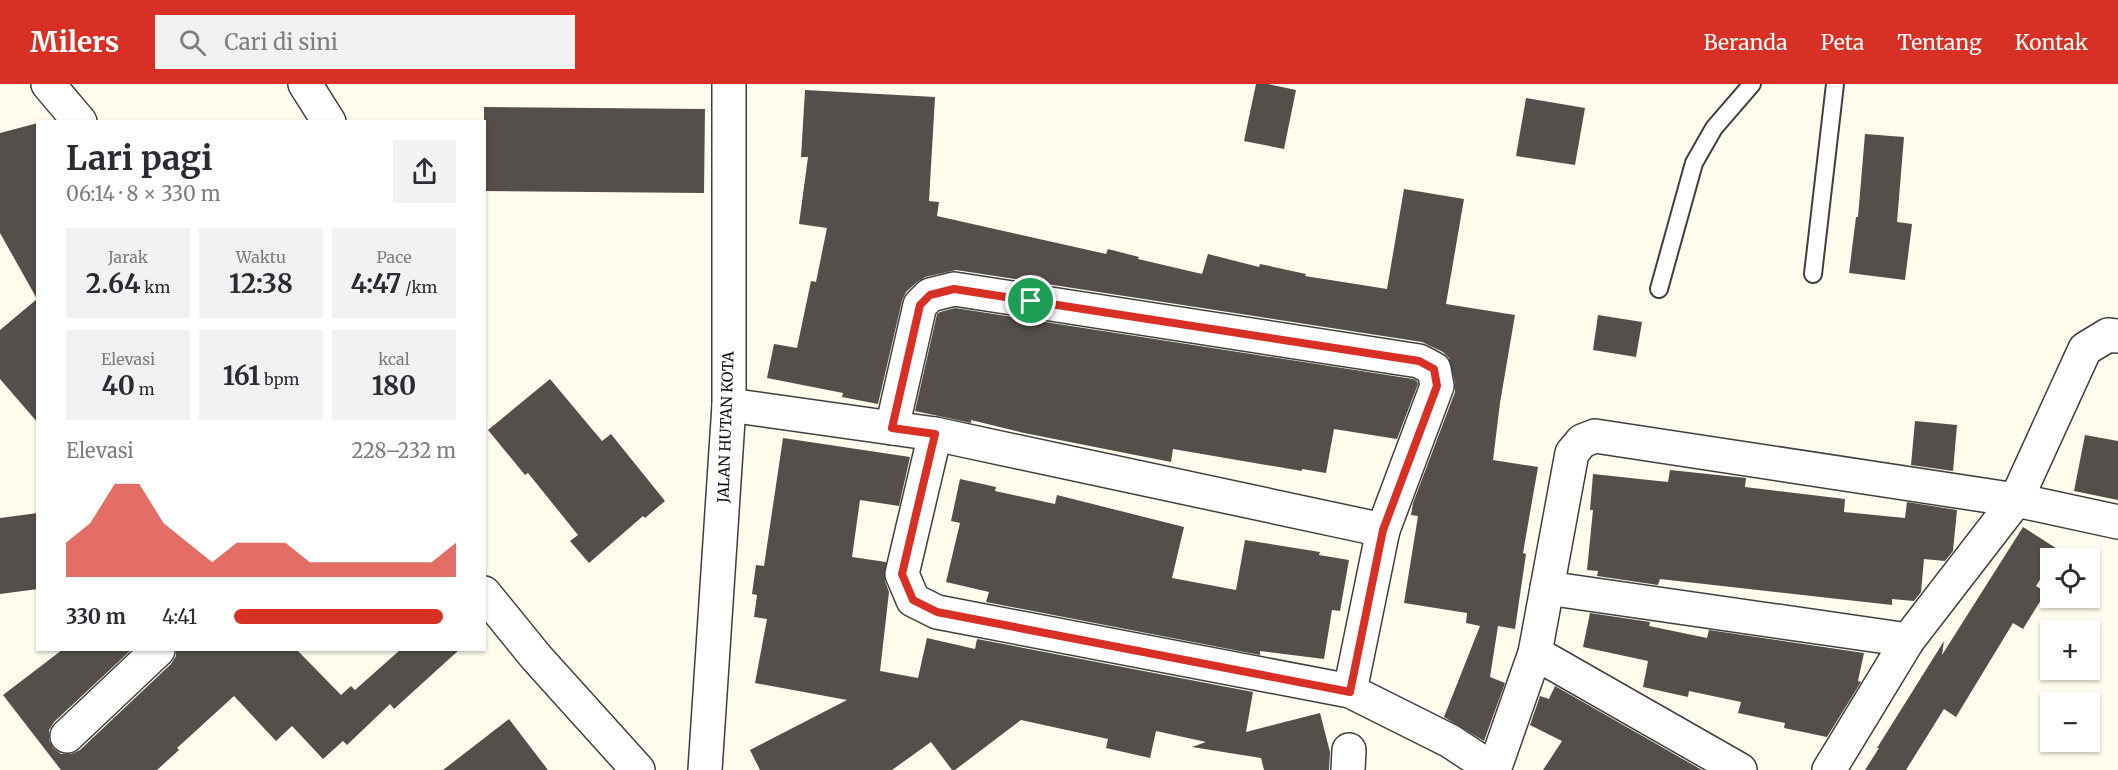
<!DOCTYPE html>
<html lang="id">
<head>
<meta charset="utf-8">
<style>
  :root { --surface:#fff; --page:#f2f2f3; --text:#2b2b33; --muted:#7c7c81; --accent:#d93025 }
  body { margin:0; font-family:Merriweather,serif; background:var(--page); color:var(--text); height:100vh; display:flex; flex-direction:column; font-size:22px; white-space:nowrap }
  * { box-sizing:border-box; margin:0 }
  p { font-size:20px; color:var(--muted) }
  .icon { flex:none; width:33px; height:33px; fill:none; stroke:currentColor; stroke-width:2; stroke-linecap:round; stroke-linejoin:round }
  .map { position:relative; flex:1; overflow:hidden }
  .sheet { position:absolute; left:36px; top:36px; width:450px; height:531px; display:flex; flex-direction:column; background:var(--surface); border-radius:0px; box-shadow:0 2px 4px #0004 }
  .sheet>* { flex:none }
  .buttons { position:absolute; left:2040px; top:464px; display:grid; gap:12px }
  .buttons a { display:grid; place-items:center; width:60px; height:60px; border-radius:0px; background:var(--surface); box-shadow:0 2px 4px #0004; font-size:30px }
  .pin { position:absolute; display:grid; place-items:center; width:51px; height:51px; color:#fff; margin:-26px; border:3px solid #fff; border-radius:50%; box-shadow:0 2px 6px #0007 }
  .round { display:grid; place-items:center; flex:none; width:63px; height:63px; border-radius:0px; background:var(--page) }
  .summary { display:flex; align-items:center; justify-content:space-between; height:102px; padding:0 30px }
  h1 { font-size:33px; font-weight:700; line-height:45px }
  .metrics { display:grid; grid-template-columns:repeat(3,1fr); gap:9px; height:102px; padding:6px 30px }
  .metrics div { display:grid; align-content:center; border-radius:0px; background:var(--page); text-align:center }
  .metrics b { font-size:26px; font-weight:700 }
  .metrics small { font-size:16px; font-weight:400 }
  .metrics p { font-size:16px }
  .chart { height:168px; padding:12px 30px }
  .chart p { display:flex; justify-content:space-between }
  .chart svg { width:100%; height:108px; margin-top:6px; fill:var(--accent); opacity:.7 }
  ul { padding:0 30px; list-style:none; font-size:20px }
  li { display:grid; grid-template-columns:96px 72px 1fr; align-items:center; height:45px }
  li i { height:15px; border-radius:8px; background:var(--accent) }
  header { display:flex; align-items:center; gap:36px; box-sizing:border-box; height:84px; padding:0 30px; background:var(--accent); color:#fff }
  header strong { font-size:28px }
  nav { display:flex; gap:33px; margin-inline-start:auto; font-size:21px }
  .search { width:420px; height:54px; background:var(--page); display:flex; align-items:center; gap:15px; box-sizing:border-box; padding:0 21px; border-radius:0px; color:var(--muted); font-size:22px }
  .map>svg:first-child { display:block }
</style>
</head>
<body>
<header>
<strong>Milers</strong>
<div class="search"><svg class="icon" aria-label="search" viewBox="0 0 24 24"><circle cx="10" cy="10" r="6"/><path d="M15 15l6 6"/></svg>Cari di sini</div>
<nav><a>Beranda</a><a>Peta</a><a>Tentang</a><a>Kontak</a></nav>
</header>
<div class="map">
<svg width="2118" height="686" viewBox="0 0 2118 686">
  <rect width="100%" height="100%" fill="#fefced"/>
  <g fill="#544f4a">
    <polygon points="1256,0 1268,0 1296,6 1284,65 1244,57"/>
    <polygon points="805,6 935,13 929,117 939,118 937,132 1106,170 1108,165 1139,173 1138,175 1202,190 1208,170 1259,183 1260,180 1306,190 1305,192 1387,205 1404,105 1464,115 1446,220 1515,231 1500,319 1493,376 1538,383 1523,469 1526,470 1515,545 1498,542 1490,593 1505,599 1484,657 1444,633 1480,542 1466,539 1467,529 1404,519 1418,432 1411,431 1413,419 1455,308 1455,299 1449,274 1443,268 1422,258 956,186 925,193 917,198 906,208 902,217 878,320 842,313 843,309 767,294 774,260 797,264 811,197 816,198 827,144 799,140 808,73 801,73"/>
    <polygon points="1526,14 1585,24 1575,81 1516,72"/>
    <polygon points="484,23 705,25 704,109 484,107"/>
    <polygon points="38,39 38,339 0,295 0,246 37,215 0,149 0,49"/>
    <polygon points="1865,50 1904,53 1897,138 1912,140 1905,196 1849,189 1856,133 1858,133"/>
    <polygon points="955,224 1413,295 1417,297 1418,300 1397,355 1334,345 1326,389 1302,385 1302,387 1173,365 1171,378 1024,349 971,336 971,339 915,327 937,230 940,228"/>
    <polygon points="1598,231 1642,238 1636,273 1593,266"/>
    <polygon points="550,295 602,357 611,350 665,417 645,434 643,432 589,479 570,457 578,451 528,389 525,391 488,346"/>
    <polygon points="1915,337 1957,341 1953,387 1911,381"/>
    <polygon points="2085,351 2118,357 2118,416 2074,407"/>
    <polygon points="783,354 910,373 899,422 860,416 852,473 886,478 885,497 889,508 880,587 918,594 927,554 975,565 977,555 1253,608 1246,648 1320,629 1330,668 1329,686 1264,686 1261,674 1192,663 1206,658 1156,647 1150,674 1106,664 1108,655 1021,636 955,686 952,686 931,658 892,686 760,686 750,666 847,616 755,599 767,535 754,533 757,511 752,510 756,481 764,482"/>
    <polygon points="1670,386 1746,394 1745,403 1845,415 1844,428 1905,434 1907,418 1957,426 1953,467 1945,477 1924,475 1921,508 1914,517 1892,515 1892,521 1660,495 1658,501 1597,492 1598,487 1587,486 1593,426 1590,426 1593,390 1668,398"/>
    <polygon points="960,395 996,403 995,407 1055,420 1057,411 1184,443 1172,494 1236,506 1245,456 1320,468 1319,471 1349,476 1340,527 1332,526 1324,575 1260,567 1260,571 986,518 989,508 946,498 960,439 951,437"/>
    <polygon points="38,429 38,505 0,510 0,434"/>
    <polygon points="2023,443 2059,466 2054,474 2050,474 2050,480 2036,502 2046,508 2023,545 2013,539 1956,633 1944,625 1906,686 1865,686 1879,664 1877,664 1944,557 1942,571"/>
    <polygon points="1590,529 1650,538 1649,542 1707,554 1709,546 1864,569 1858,597 1861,598 1827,653 1784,644 1785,639 1738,629 1741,618 1689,607 1688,613 1643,603 1648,577 1583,563"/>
    <polygon points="62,566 131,566 54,638 49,646 49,656 53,664 61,670 71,670 80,666 171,580 176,572 176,566 297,566 341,611 351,602 355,606 400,566 459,566 394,625 390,620 347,661 343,657 323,675 292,642 276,657 234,612 177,664 179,666 157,686 61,686 3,611"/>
    <polygon points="1555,602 1702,686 1543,686 1562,657 1530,641 1540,612 1549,615"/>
    <polygon points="509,635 548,686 443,686"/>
  </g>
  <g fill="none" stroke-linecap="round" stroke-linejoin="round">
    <g stroke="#3f3f3f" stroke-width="20">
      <g id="service">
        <polyline points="1813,190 1835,0"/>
        <polyline points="1659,205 1694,79 1714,44 1752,0"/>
      </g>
    </g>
    <g stroke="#3f3f3f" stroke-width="36">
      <g id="minor">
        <polyline points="48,0 80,38"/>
        <polyline points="305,0 329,38"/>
        <polyline points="729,321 935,350 1383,446"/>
        <polyline points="892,344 920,221 930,211 954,205 1419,277 1434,285 1437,302 1383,446 1350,607"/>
        <polyline points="935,350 902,490 913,516 937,528 1350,607 1450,657 1494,686"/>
        <polyline points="1547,504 1908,556"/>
        <polyline points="484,509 536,573 638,686"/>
        <polyline points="1535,569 1740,686"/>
        <polyline points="67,652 158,566"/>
        <polyline points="705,686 729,321 729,0"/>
        <polyline points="1348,686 1349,666"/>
        <polyline points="1494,686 1535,569 1572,369 1582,357 1595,352 2016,416 2118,438"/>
        <polyline points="1829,686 1908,556 2016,416 2085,265 2108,251 2118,252"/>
      </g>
    </g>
    <use href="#service" stroke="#fff" stroke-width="16"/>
    <use href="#minor" stroke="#fff" stroke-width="33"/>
  </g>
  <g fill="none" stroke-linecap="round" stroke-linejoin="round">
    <g stroke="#fff" stroke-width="12">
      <polygon id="route" points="954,205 1419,277 1434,285 1437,302 1383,446 1350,608 937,528 913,516 902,490 935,350 892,344 920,221 930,211"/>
    </g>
    <use href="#route" stroke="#d93025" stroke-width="8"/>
  </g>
  <g text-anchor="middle" stroke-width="6" stroke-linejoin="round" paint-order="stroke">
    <g font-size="15" fill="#0c0c0c" stroke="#fff">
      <text transform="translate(726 343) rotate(-88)" y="5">JALAN HUTAN KOTA</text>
    </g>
  </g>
</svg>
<div class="buttons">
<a><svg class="icon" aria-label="locate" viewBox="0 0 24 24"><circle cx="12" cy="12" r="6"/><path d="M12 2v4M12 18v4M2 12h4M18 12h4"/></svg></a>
<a>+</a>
<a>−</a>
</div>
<div class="pin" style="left:1031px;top:217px;background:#1e9e55"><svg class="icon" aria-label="arrive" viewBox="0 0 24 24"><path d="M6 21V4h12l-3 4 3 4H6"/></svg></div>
<section class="sheet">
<div class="summary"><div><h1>Lari pagi</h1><p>06:14 · 8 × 330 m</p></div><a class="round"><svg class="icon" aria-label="share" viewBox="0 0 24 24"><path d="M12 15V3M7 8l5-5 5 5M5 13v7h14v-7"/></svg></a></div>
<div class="metrics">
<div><p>Jarak</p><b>2.64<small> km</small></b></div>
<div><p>Waktu</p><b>12:38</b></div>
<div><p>Pace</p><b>4:47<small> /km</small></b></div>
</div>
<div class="metrics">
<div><p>Elevasi</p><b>40<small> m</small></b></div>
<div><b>161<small> bpm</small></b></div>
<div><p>kcal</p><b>180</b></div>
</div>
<div class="chart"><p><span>Elevasi</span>228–232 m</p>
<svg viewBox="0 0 160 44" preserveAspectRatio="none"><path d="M0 44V30L10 22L20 6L30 6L40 22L50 30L60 38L70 30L80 30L90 30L100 38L110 38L120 38L130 38L140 38L150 38L160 30V44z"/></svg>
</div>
<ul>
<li><b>330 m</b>4:41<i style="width:94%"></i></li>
</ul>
</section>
</div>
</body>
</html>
